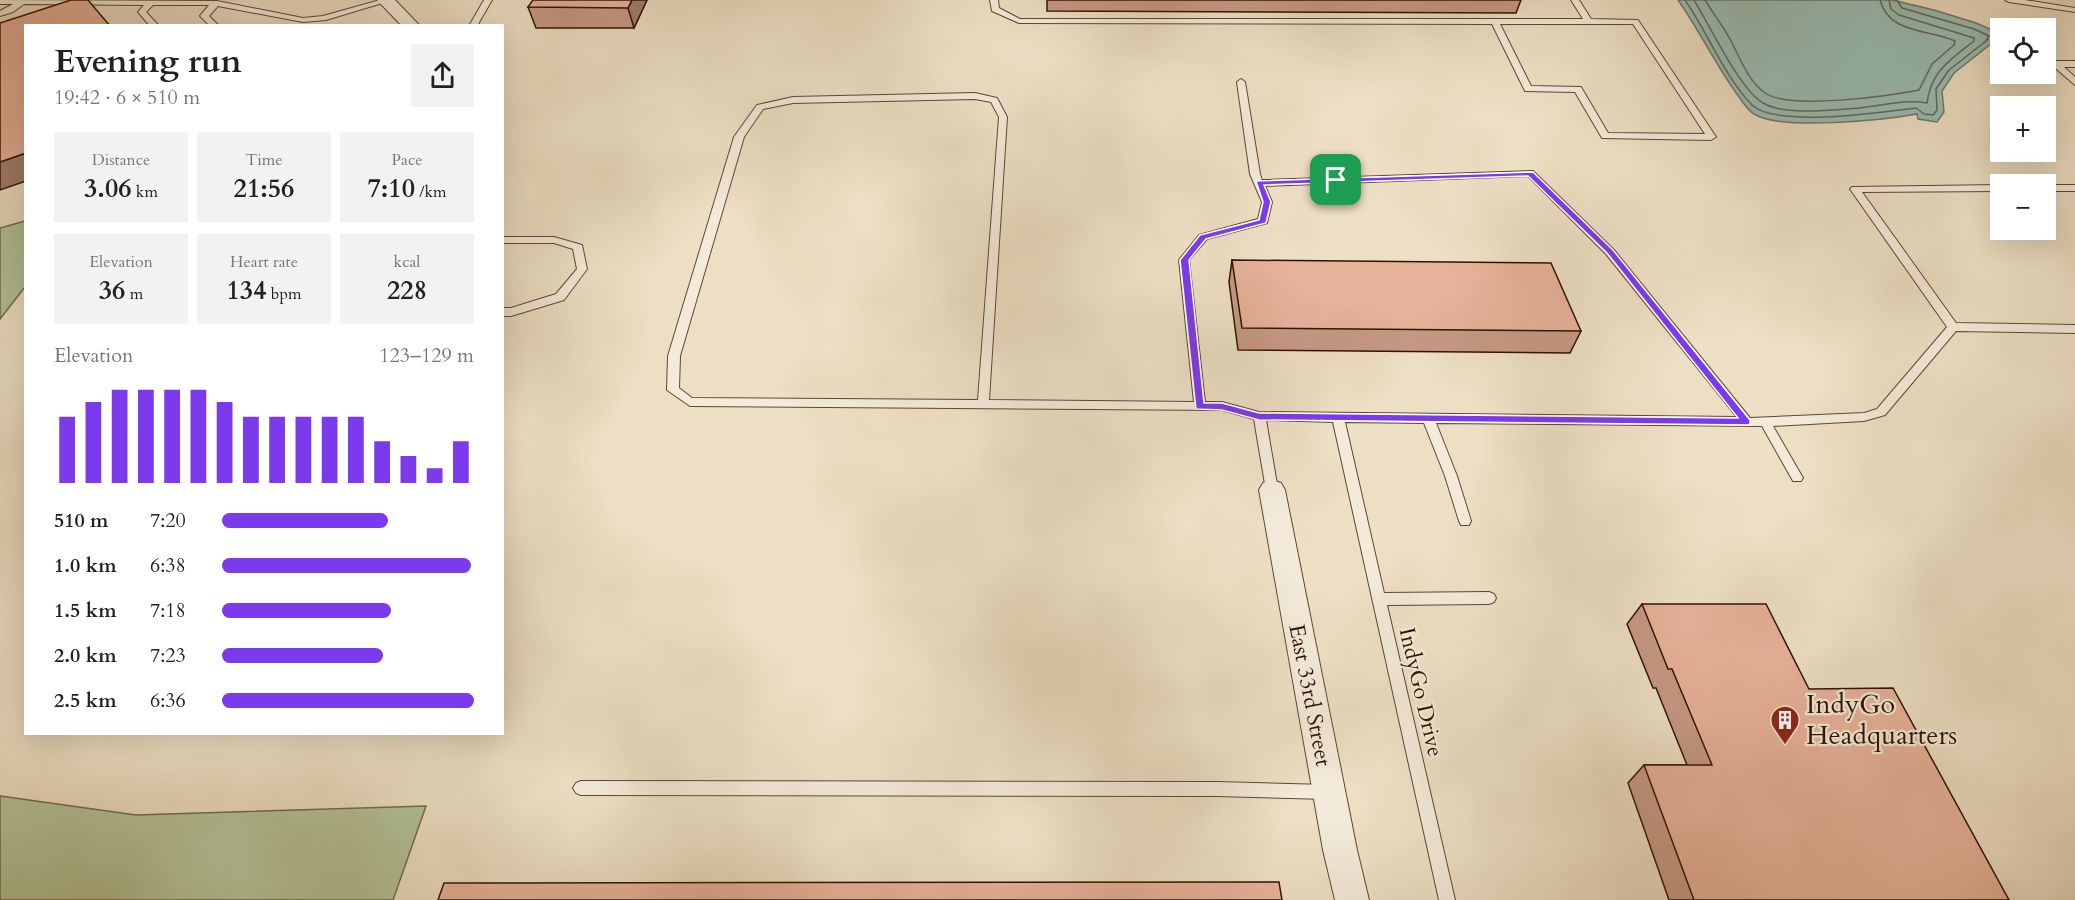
<!DOCTYPE html>
<html lang="en">
<head>
<meta charset="utf-8">
<style>
  :root { --surface:#fff; --page:#f2f2f2; --text:#222; --muted:#767676; --accent:#7c3aed }
  body { margin:0; font-family:Cardo,serif; background:var(--page); color:var(--text); height:100vh; display:flex; flex-direction:column; font-size:22px; white-space:nowrap }
  * { box-sizing:border-box; margin:0 }
  p { font-size:20px; color:var(--muted) }
  .icon { flex:none; width:33px; height:33px; fill:none; stroke:currentColor; stroke-width:2; stroke-linecap:round; stroke-linejoin:round }
  .map { position:relative; flex:1; overflow:hidden }
  .details { position:absolute; left:24px; top:24px; width:480px; height:711px; display:flex; flex-direction:column; background:var(--surface); border-radius:0px; box-shadow:0 6px 24px #0002 }
  .details>* { flex:none }
  .buttons { position:absolute; left:1990px; top:18px; display:grid; gap:12px }
  .buttons a { display:grid; place-items:center; width:66px; height:66px; border-radius:0px; background:var(--surface); box-shadow:0 6px 24px #0002; font-size:30px }
  .pin { position:absolute; display:grid; place-items:center; width:51px; height:51px; color:#fff; margin:-26px; border-radius:12px; box-shadow:0 3px 9px #0006 }
  .round { display:grid; place-items:center; flex:none; width:63px; height:63px; border-radius:0px; background:var(--page) }
  .head { display:flex; align-items:center; justify-content:space-between; height:102px; padding:0 30px }
  h1 { font-size:33px; font-weight:600; line-height:45px }
  .figures { display:grid; grid-template-columns:repeat(3,1fr); gap:9px; height:102px; padding:6px 30px }
  .figures div { display:grid; align-content:center; border-radius:0px; background:var(--page); text-align:center }
  .figures b { font-size:26px; font-weight:600 }
  .figures small { font-size:16px; font-weight:400 }
  .figures p { font-size:16px }
  .chart { height:168px; padding:12px 30px }
  .chart p { display:flex; justify-content:space-between }
  .chart svg { width:100%; height:108px; margin-top:6px; stroke:var(--accent); stroke-width:6 }
  ul { padding:0 30px; list-style:none; font-size:20px }
  li { display:grid; grid-template-columns:96px 72px 1fr; align-items:center; height:45px }
  li i { height:15px; border-radius:8px; background:var(--accent) }
  .map>svg:first-child { display:block }
</style>
</head>
<body>
<div class="map">
<svg width="2075" height="900" viewBox="0 0 2075 900">
  <rect width="100%" height="100%" fill="#eddfc4"/>
  <filter id="stains"><feTurbulence type="fractalNoise" baseFrequency=".00333" numOctaves="4"/><feColorMatrix values="0 0 0 0 .2 0 0 0 0 .09 0 0 0 0 .02 0 0 0 .5 -.17"/></filter>
  <radialGradient id="worn" r=".72"><stop offset=".6" stop-color="#630" stop-opacity="0"/><stop offset="1" stop-color="#630" stop-opacity=".3"/></radialGradient>
  <g fill="#b3c398" stroke="#706c4c" stroke-width="1.5">
    <polygon points="25,221 25,287 0,319 0,228"/>
    <polygon points="0,796 136,815 426,806 393,900 0,900"/>
  </g>
  <path fill="#99bdb4" stroke="#6e796c" stroke-width="1.5" d="M1678 0H1892L1934 10 1976 23 2001 34V36L1954 73 1942 91 1944 112 1937 122 1918 119 1917 114C1884 120 1781 131 1754 114 1748 111 1743 102 1739 97 1716 66 1700 31 1678 0Z"/>
  <g fill="none" stroke-linecap="round" stroke-linejoin="round">
    <g stroke="#63685a" stroke-width="1.5">
      <path d="M1685 0C1708 33 1724 76 1752 105 1776 128 1883 112 1916 108L1924 114 1933 115 1937 110 1936 89 1949 70 1986 41 1989 36 1974 29 1902 8 1897 0"/>
      <path d="M1694 0C1709 24 1740 90 1763 103 1785 116 1833 110 1859 108 1882 106 1904 99 1927 103 1931 71 1950 60 1974 41V38L1899 15 1891 9 1889 0"/>
      <path d="M1705 0C1713 13 1722 25 1730 39 1739 56 1748 81 1765 93 1790 110 1888 96 1919 90L1932 64 1954 45 1955 41C1928 29 1889 34 1880 0"/>
    </g>
    <g stroke="#5d4731" stroke-width="2">
      <g id="lane">
        <polygon points="0,0 217,1 303,18 323,16 380,0 389,1 326,20 303,22 218,6 209,16 219,26 210,26 200,16 209,5 153,5 146,12 159,26 150,26 138,12 144,5 24,4 13,12 0,16 0,11 13,4 0,4"/>
        <polygon points="484,0 492,0 477,26 469,26"/>
        <path d="M990 0H998L999 8 1020 19H1583L1571 0H1579L1591 19 1638 20 1716 137 1711 140 1602 138 1575 92 1525 91 1492 24 1019 23 992 11ZM1500 24H1633L1705 134 1608 133 1581 87 1531 86Z"/>
        <polygon points="2005,0 2025,0 2075,8 2075,12 2009,2"/>
        <polygon points="2056,61 2075,61 2075,67 2064,67 2075,77 2075,85 2053,66 2053,62"/>
        <path d="M1241 79 1245 82 1260 174 1262 180 1533 171 1614 250 1750 418 1864 413 1877 409 1947 327 1850 189 1852 187 2001 185V191L1862 192 1956 323 2075 325V333L1956 331 1885 415 1864 421 1773 426 1803 478 1801 481H1793L1762 426 1436 423 1457 476 1471 521 1469 525H1461L1459 521 1445 476 1424 423 1345 422 1384 593 1489 592 1494 594 1496 598 1494 602 1489 604 1387 605 1455 900H1439L1333 422 1266 420 1278 490 1276 493H1268L1266 490 1254 419 1222 410 690 406 667 390 668 356 734 137 757 105 793 97 975 93 997 98 1007 117 989 400 1194 402 1179 260 1199 235 1258 219 1262 202 1250 174 1237 82ZM975 99 991 102 999 117 978 400 692 398 679 388 680 356 744 137 763 109 793 103ZM1528 176 1606 254 1737 417 1259 412 1222 402H1205L1189 260 1207 239 1267 223 1272 202 1265 186Z"/>
        <rect x="2046" y="185" width="29" height="6"/>
        <polygon points="502,237 554,237 582,245 587,269 564,300 511,316 502,316 502,308 511,308 556,294 577,269 573,249 554,243 502,243"/>
        <polygon points="581,781 1217,782 1328,785 1333,787 1336,792 1333,797 1328,799 1217,796 581,795 576,793 573,788 576,783"/>
      </g>
    </g>
    <g stroke="#5d4731" stroke-width="2">
      <g id="street">
        <polygon points="377,0 395,0 420,26 402,26"/>
        <polygon points="1272,480 1281,483 1285,490 1357,850 1369,900 1335,900 1323,850 1259,490 1263,483"/>
      </g>
    </g>
    <use href="#lane" fill="#f3ead9" fill-rule="evenodd"/>
    <use href="#street" fill="#f3ead9" fill-rule="evenodd"/>
  </g>
  <g fill="#c69984" stroke="#2d1400" stroke-width="1.5">
    <polygon points="647,0 634,28 536,28 528,7"/>
    <polygon points="1047,0 1521,0 1516,13 1047,11"/>
    <polygon points="1232,260 1581,331 1570,353 1238,350 1229,282"/>
    <polygon points="1642,604 1809,689 2009,900 1669,900 1628,783 1644,765 1687,765 1656,688 1653,688 1627,624"/>
  </g>
  <g fill="#a17d6c" stroke="#2d1400" stroke-width="1.5">
    <polygon points="632,0 647,0 634,28 628,8"/>
    <polygon points="26,153 26,181 0,190 0,162"/>
  </g>
  <g fill="#e6b29a" stroke="#2d1400" stroke-width="1.5">
    <polygon points="71,0 88,0 110,26 26,26 26,153 0,162 0,23"/>
    <polygon points="533,0 632,0 628,8 528,7"/>
    <polygon points="1232,260 1551,263 1581,331 1242,328"/>
    <polygon points="1642,604 1766,604 1809,689 1893,688 2009,900 1694,900 1644,765 1712,765 1672,669 1668,669"/>
    <polygon points="1279,882 1282,900 438,900 444,883"/>
  </g>
  <path fill="#7c3aed" stroke="#fff" stroke-width="1.5" fill-rule="evenodd" d="M1533 172 1613 250 1750 420V425L1259 420 1222 410 1196 409 1180 260 1200 235 1259 220 1263 202 1256 181ZM1528 176 1607 253 1738 418 1259 413 1222 403H1204L1189 260 1206 239 1266 223 1271 202 1264 185Z"/>
  <defs>
    <g id="building-pin" transform="scale(1.5)"><path d="M0 17L-7.5 6A9.5 9.5 0 1 1 7.5 6Z" fill="#8f2418" stroke="#f3ead9"/><path d="M-4-6H4V6H1V3H-1V6H-4ZM-2.5-4.3h1.7v1.8h-1.7ZM.8-4.3h1.7v1.8H.8ZM-2.5-1h1.7V.8h-1.7ZM.8-1h1.7V.8H.8Z" fill="#fff"/></g>
  </defs>
  <g fill-rule="evenodd">
    <use href="#building-pin" x="1785" y="720"/>
  </g>
  <g text-anchor="middle" stroke-width="4.5" stroke-linejoin="round" paint-order="stroke">
    <g font-size="22" fill="#2d1400" stroke="#f3ead9">
      <text transform="translate(1422 692) rotate(77)" y="8">IndyGo Drive</text>
      <text transform="translate(1311 695) rotate(79)" y="8">East 33rd Street</text>
    </g>
    <g font-size="27" fill="#2d1400" stroke="#f3ead9" text-anchor="start">
      <text x="1806" y="713">IndyGo<tspan x="1806" dy="31">Headquarters</tspan></text>
    </g>
  </g>
  <rect width="100%" height="100%" filter="url(#stains)"/>
  <rect width="100%" height="100%" fill="url(#worn)"/>
</svg>
<div class="buttons">
<a><svg class="icon" aria-label="locate" viewBox="0 0 24 24"><circle cx="12" cy="12" r="6"/><path d="M12 2v4M12 18v4M2 12h4M18 12h4"/></svg></a>
<a>+</a>
<a>−</a>
</div>
<div class="pin" style="left:1336px;top:180px;background:#1e9e55"><svg class="icon" aria-label="arrive" viewBox="0 0 24 24"><path d="M6 21V4h12l-3 4 3 4H6"/></svg></div>
<section class="details">
<div class="head"><div><h1>Evening run</h1><p>19:42 · 6 × 510 m</p></div><a class="round"><svg class="icon" aria-label="share" viewBox="0 0 24 24"><path d="M12 15V3M7 8l5-5 5 5M5 13v7h14v-7"/></svg></a></div>
<div class="figures">
<div><p>Distance</p><b>3.06<small> km</small></b></div>
<div><p>Time</p><b>21:56</b></div>
<div><p>Pace</p><b>7:10<small> /km</small></b></div>
</div>
<div class="figures">
<div><p>Elevation</p><b>36<small> m</small></b></div>
<div><p>Heart rate</p><b>134<small> bpm</small></b></div>
<div><p>kcal</p><b>228</b></div>
</div>
<div class="chart"><p><span>Elevation</span>123–129 m</p>
<svg viewBox="0 0 160 44" preserveAspectRatio="none"><path d="M5 44V17M15 44V11M25 44V6M35 44V6M45 44V6M55 44V6M65 44V11M75 44V17M85 44V17M95 44V17M105 44V17M115 44V17M125 44V27M135 44V33M145 44V38M155 44V27"/></svg>
</div>
<ul>
<li><b>510 m</b>7:20<i style="width:66%"></i></li>
<li><b>1.0 km</b>6:38<i style="width:99%"></i></li>
<li><b>1.5 km</b>7:18<i style="width:67%"></i></li>
<li><b>2.0 km</b>7:23<i style="width:64%"></i></li>
<li><b>2.5 km</b>6:36<i style="width:100%"></i></li>
</ul>
</section>
</div>
</body>
</html>
